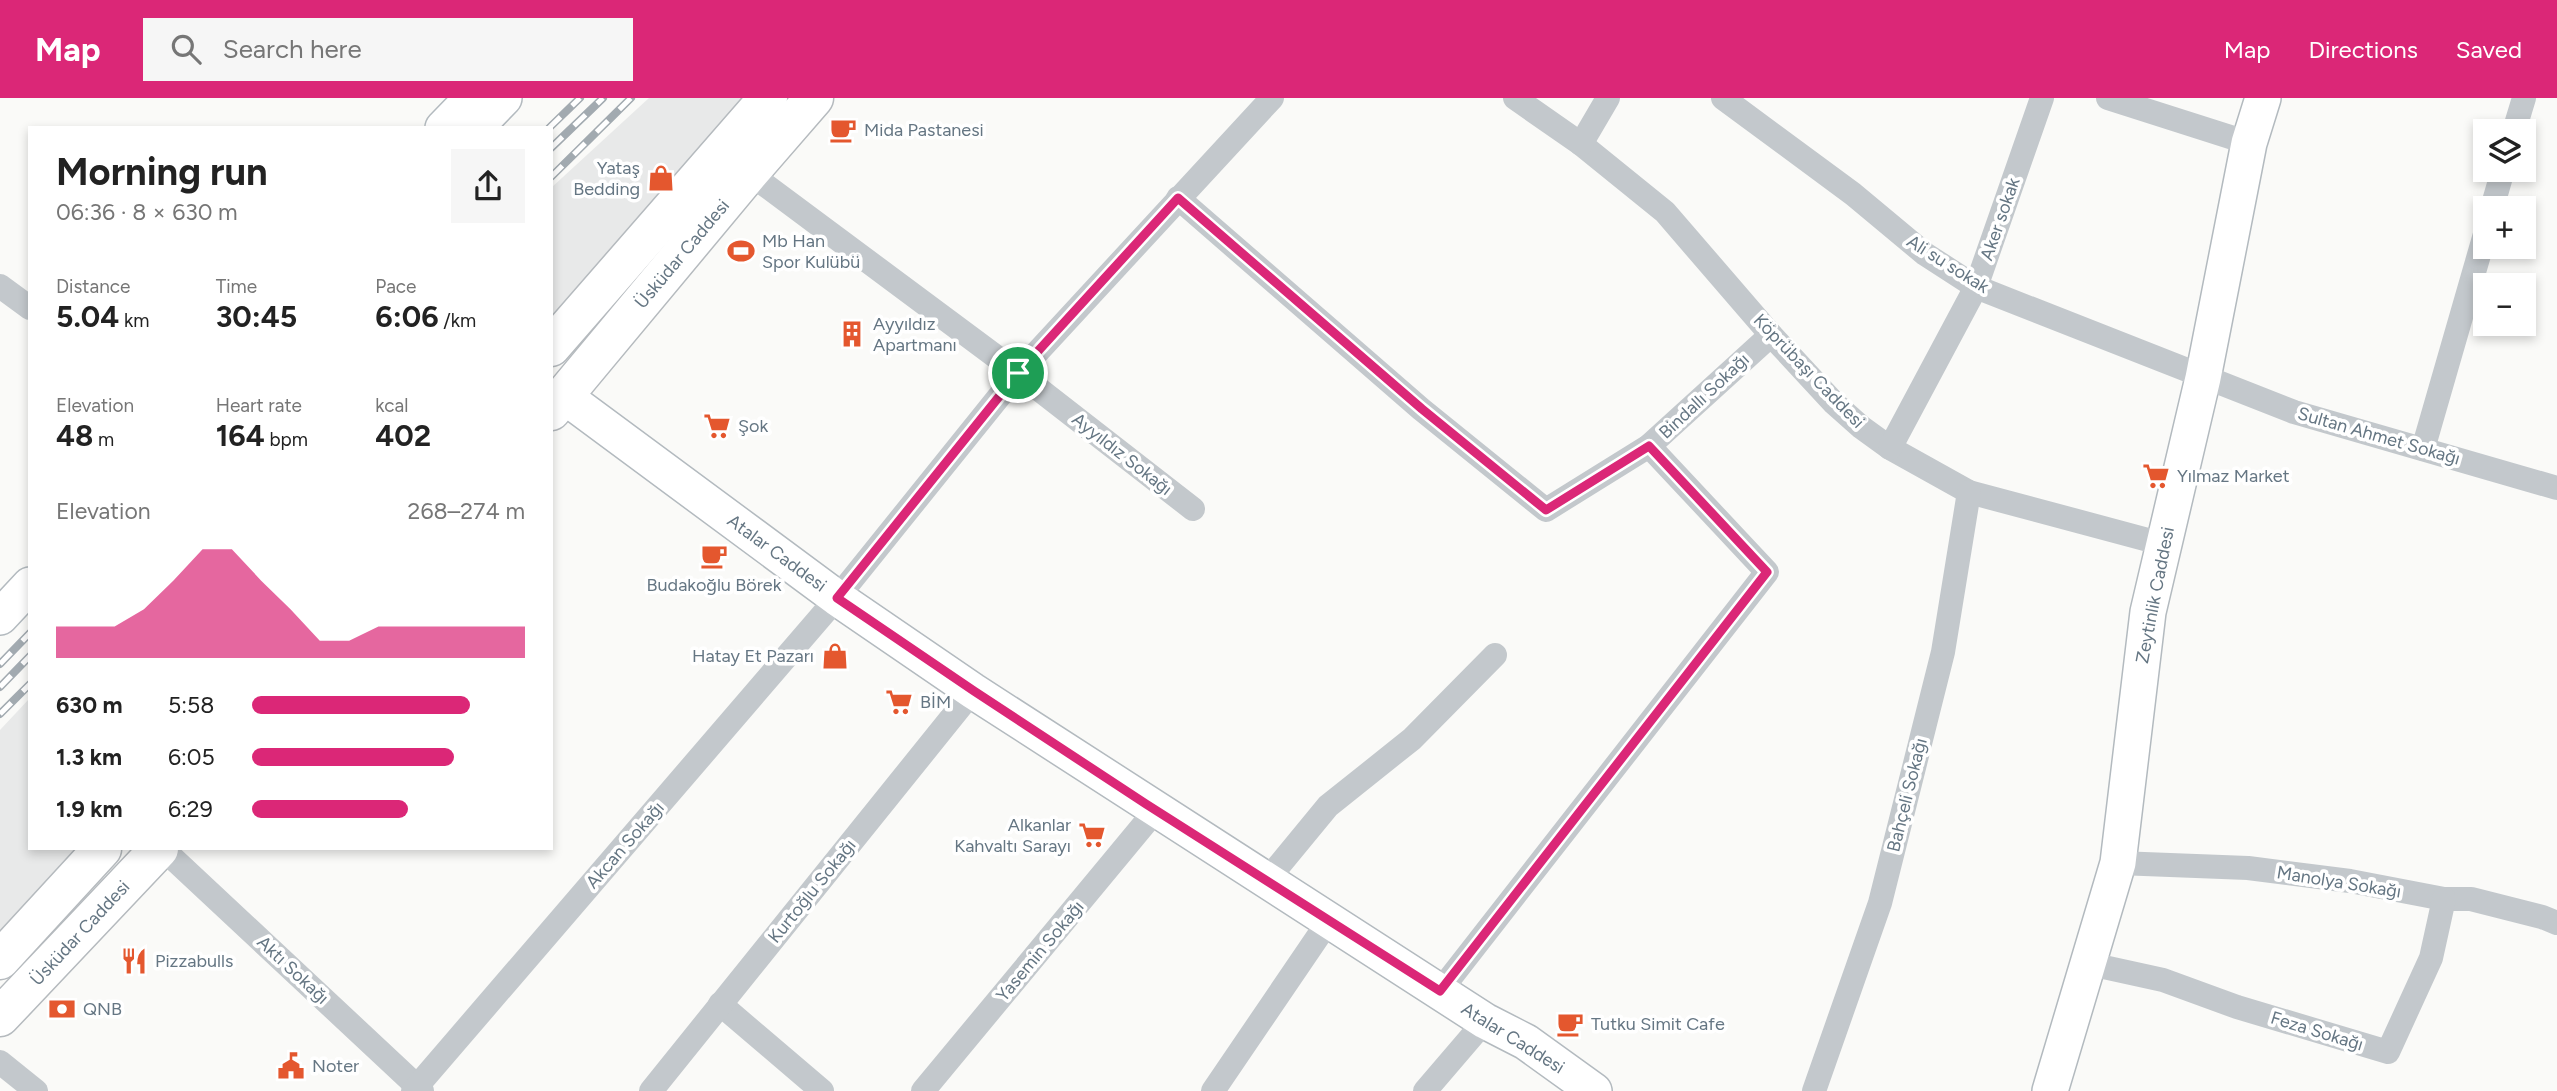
<!DOCTYPE html>
<html lang="en">
<head>
<meta charset="utf-8">
<style>
  :root { --surface:#fff; --page:#f6f6f6; --text:#222; --muted:#767676; --accent:#db2777 }
  body { margin:0; font-family:Figtree,sans-serif; background:var(--page); color:var(--text); height:100vh; display:flex; flex-direction:column; font-size:26px; white-space:nowrap }
  * { box-sizing:border-box; margin:0 }
  p { font-size:23px; color:var(--muted) }
  .icon { flex:none; width:38px; height:38px; fill:none; stroke:currentColor; stroke-width:2; stroke-linecap:round; stroke-linejoin:round }
  .map { position:relative; flex:1; overflow:hidden }
  .drawer { position:absolute; left:28px; top:28px; width:525px; height:724px; display:flex; flex-direction:column; background:var(--surface); border-radius:0px; box-shadow:0 4px 10px #0003 }
  .drawer>* { flex:none }
  .controls { position:absolute; left:2473px; top:21px; display:grid; gap:14px }
  .controls a { display:grid; place-items:center; width:63px; height:63px; border-radius:0px; background:var(--surface); box-shadow:0 4px 10px #0003; font-size:35px }
  .pin { position:absolute; display:grid; place-items:center; width:60px; height:60px; color:#fff; margin:-30px; border:4px solid #fff; border-radius:50%; box-shadow:0 2px 7px #0007 }
  .round { display:grid; place-items:center; flex:none; width:74px; height:74px; border-radius:0px; background:var(--page) }
  .overview { display:flex; align-items:center; justify-content:space-between; height:119px; padding:0 28px }
  h1 { font-size:38px; font-weight:700; line-height:52px }
  .figures { display:grid; grid-template-columns:repeat(3,1fr); gap:10px; height:119px; padding:7px 28px }
  .figures div { display:grid; align-content:center }
  .figures b { font-size:30px; font-weight:700 }
  .figures small { font-size:19px; font-weight:400 }
  .figures p { font-size:19px }
  .chart { height:196px; padding:14px 28px }
  .chart p { display:flex; justify-content:space-between }
  .chart svg { width:100%; height:126px; margin-top:7px; fill:var(--accent); opacity:.7 }
  ul { padding:0 28px; list-style:none; font-size:23px }
  li { display:grid; grid-template-columns:112px 84px 1fr; align-items:center; height:52px }
  li i { height:18px; border-radius:9px; background:var(--accent) }
  header { display:flex; align-items:center; gap:42px; box-sizing:border-box; height:98px; padding:0 35px; background:var(--accent); color:#fff }
  header strong { font-size:33px }
  nav { display:flex; gap:38px; margin-inline-start:auto; font-size:24px }
  .search { width:490px; height:63px; background:var(--page); display:flex; align-items:center; gap:18px; box-sizing:border-box; padding:0 24px; border-radius:0px; color:var(--muted); font-size:26px }
  .map>svg:first-child { display:block }
</style>
</head>
<body>
<header>
<strong>Map</strong>
<div class="search"><svg class="icon" aria-label="search" viewBox="0 0 24 24"><circle cx="10" cy="10" r="6"/><path d="M15 15l6 6"/></svg>Search here</div>
<nav><a>Map</a><a>Directions</a><a>Saved</a></nav>
</header>
<div class="map">
<svg width="2557" height="993" viewBox="0 0 2557 993">
  <rect width="100%" height="100%" fill="#fafaf8"/>
  <g fill="#e8e9e9">
    <polygon points="649,0 758,0 551,229 551,90"/>
    <polygon points="30,600 30,751 86,751 0,847 0,632"/>
  </g>
  <g fill="none" stroke-linecap="round" stroke-linejoin="round">
    <g stroke="#b3babf" stroke-width="38">
      <g id="secondary">
        <polyline points="443,30 472,0"/>
        <polyline points="475,30 504,0"/>
        <polyline points="564,298 837,500 973,593 1485,923 1526,944 1594,993"/>
        <polyline points="0,519 30,487"/>
        <polyline points="2050,993 2118,765 2148,514 2203,280 2249,45 2263,0"/>
      </g>
    </g>
    <g stroke="#b5babe" stroke-width="41">
      <g id="primary">
        <polyline points="551,249 768,0"/>
        <polyline points="551,313 749,75 814,0"/>
        <polyline points="0,862 102,751"/>
        <polyline points="0,919 159,751"/>
      </g>
    </g>
    <g stroke="#c3c8cc" stroke-width="24">
      <polyline points="1515,0 1581,46 1665,114 1771,237 1834,305 1861,329 1890,350 1969,394 2163,446"/>
      <polyline points="1723,0 1853,96 1925,156 1976,189 2294,314 2557,390"/>
      <polyline points="2108,0 2249,45"/>
      <polyline points="2514,33 2524,0"/>
      <polyline points="1581,46 1608,0"/>
      <polyline points="749,75 1018,275 1193,411"/>
      <polyline points="1178,100 1421,311 1546,412 1649,348 1771,237"/>
      <polyline points="2492,110 2503,72"/>
      <polyline points="0,188 30,210"/>
      <polyline points="1890,350 1976,189 2042,0"/>
      <polyline points="2423,351 2485,136"/>
      <polyline points="163,751 422,993"/>
      <polyline points="2118,765 2248,770 2350,783 2444,801 2471,801 2542,819 2557,825"/>
      <polyline points="1267,782 1328,708 1412,641 1495,557"/>
      <polyline points="2090,866 2163,882 2237,909 2388,954 2431,860 2444,801"/>
      <polyline points="1440,893 1767,474 1649,348"/>
      <polyline points="720,906 822,993"/>
      <polyline points="0,964 36,993"/>
      <polyline points="413,993 837,500 1018,275 1272,0"/>
      <polyline points="651,993 973,593"/>
      <polyline points="923,993 1156,712"/>
      <polyline points="1213,993 1330,821"/>
      <polyline points="1425,993 1485,923"/>
      <polyline points="1814,993 1880,805 1943,554 1969,394"/>
    </g>
    <use href="#secondary" stroke="#fff" stroke-width="35"/>
    <use href="#primary" stroke="#fff" stroke-width="38"/>
    <g stroke="#a2aab0" stroke-width="8">
      <g id="rail">
        <polyline points="549,30 580,0"/>
        <polyline points="551,50 603,0"/>
        <polyline points="551,79 631,0"/>
        <polyline points="0,566 30,535"/>
        <polyline points="0,589 30,558"/>
        <polyline points="0,616 30,586"/>
      </g>
    </g>
    <use href="#rail" stroke="#fff" stroke-width="5" stroke-dasharray="16" stroke-linecap="butt"/>
  </g>
  <g fill="none" stroke-linecap="round" stroke-linejoin="round">
    <g stroke="#fff" stroke-width="14">
      <polygon id="route" points="1178,100 1422,311 1546,412 1649,348 1767,474 1440,893 1146,706 974,593 837,500 1018,275"/>
    </g>
    <use href="#route" stroke="#db2777" stroke-width="9"/>
  </g>
  <defs>
    <g id="cafe-bare" transform="scale(2.1)"><path d="M-5.5-4.5H6V0H3Q3 3.5 0 3.5H-2.5Q-5.5 3.5-5.5 0ZM3-3.2v2h1.7v-2ZM-6 4.5H4V6H-6Z" fill="#e4572e" stroke="#fff" stroke-width="2.5" paint-order="stroke"/></g>
    <g id="shop-bare" transform="scale(2.1)"><path d="M-5-2.5h2.3a2.7 3.5 0 0 1 5.4 0H5L5.5 6h-11ZM-1.5-2.5h3a1.5 2.3 0 0 0-3 0Z" fill="#e4572e" stroke="#fff" stroke-width="2.5" paint-order="stroke"/></g>
    <g id="stadium-bare" transform="scale(2.1)"><path d="M0-5a6.5 5 0 1 0 0 10a6.5 5 0 1 0 0-10ZM-3.5-1.8h7v3.6h-7Z" fill="#e4572e" stroke="#fff" stroke-width="2.5" paint-order="stroke"/></g>
    <g id="building-bare" transform="scale(2.1)"><path d="M-4-6H4V6H1V3H-1V6H-4ZM-2.5-4.3h1.7v1.8h-1.7ZM.8-4.3h1.7v1.8H.8ZM-2.5-1h1.7V.8h-1.7ZM.8-1h1.7V.8H.8Z" fill="#e4572e" stroke="#fff" stroke-width="2.5" paint-order="stroke"/></g>
    <g id="supermarket-bare" transform="scale(2.1)"><path d="M-6-5.5h2.5l.6 2H6L4.5 2H-2.5L-4.4-4H-6ZM-1.5 3.2a1.3 1.3 0 1 0 .1 0ZM3 3.2a1.3 1.3 0 1 0 .1 0Z" fill="#e4572e" stroke="#fff" stroke-width="2.5" paint-order="stroke"/></g>
    <g id="restaurant-bare" transform="scale(2.1)"><path d="M-5-6h1v4h1v-4h1v4h1v-4h1v5L-1.5 .5V6h-2V.5L-5-1ZM5-6V6H3V1.5H1.5Q1.5-4 5-6Z" fill="#e4572e" stroke="#fff" stroke-width="2.5" paint-order="stroke"/></g>
    <g id="bank-bare" transform="scale(2.1)"><path d="M-6-4H6V4H-6ZM0-2.3a2.3 2.3 0 1 0 0 4.6a2.3 2.3 0 1 0 0-4.6Z" fill="#e4572e" stroke="#fff" stroke-width="2.5" paint-order="stroke"/></g>
    <g id="civic-bare" transform="scale(2.1)"><path d="M-.6-6.5H3V-4.5H.6V-3L4-1V1h2V6H-6V1h2V-1L-.6-3ZM-1.2 2.5V6h2.4V2.5Z" fill="#e4572e" stroke="#fff" stroke-width="2.5" paint-order="stroke"/></g>
  </defs>
  <g fill-rule="evenodd">
    <use href="#cafe-bare" x="843" y="32"/>
    <use href="#shop-bare" x="661" y="80"/>
    <use href="#stadium-bare" x="741" y="153"/>
    <use href="#building-bare" x="852" y="236"/>
    <use href="#supermarket-bare" x="717" y="328"/>
    <use href="#supermarket-bare" x="2156" y="378"/>
    <use href="#cafe-bare" x="714" y="458"/>
    <use href="#shop-bare" x="835" y="558"/>
    <use href="#supermarket-bare" x="899" y="604"/>
    <use href="#supermarket-bare" x="1092" y="737"/>
    <use href="#restaurant-bare" x="134" y="863"/>
    <use href="#bank-bare" x="62" y="911"/>
    <use href="#cafe-bare" x="1570" y="926"/>
    <use href="#civic-bare" x="291" y="968"/>
  </g>
  <g text-anchor="middle" stroke-width="7" stroke-linejoin="round" paint-order="stroke">
    <g font-size="18" fill="#657683" stroke="#fff" text-anchor="start">
      <text x="864" y="38">Mida Pastanesi</text>
      <text x="640" y="76" text-anchor="end">Yataş<tspan x="640" dy="21">Bedding</tspan></text>
      <text x="762" y="149">Mb Han<tspan x="762" dy="21">Spor Kulübü</tspan></text>
      <text x="873" y="232">Ayyıldız<tspan x="873" dy="21">Apartmanı</tspan></text>
      <text x="738" y="334">Şok</text>
      <text x="2177" y="384">Yılmaz Market</text>
      <text x="714" y="493" text-anchor="middle">Budakoğlu Börek</text>
      <text x="814" y="564" text-anchor="end">Hatay Et Pazarı</text>
      <text x="920" y="610">BİM</text>
      <text x="1071" y="733" text-anchor="end">Alkanlar<tspan x="1071" dy="21">Kahvaltı Sarayı</tspan></text>
      <text x="155" y="869">Pizzabulls</text>
      <text x="83" y="917">QNB</text>
      <text x="1591" y="932">Tutku Simit Cafe</text>
      <text x="312" y="974">Noter</text>
    </g>
    <g font-size="18" fill="#657683" stroke="#fff">
      <text transform="translate(2000 121) rotate(-71)" y="6">Aker sokak</text>
      <text transform="translate(682 156) rotate(-50)" y="6">Üsküdar Caddesi</text>
      <text transform="translate(1948 166) rotate(32)" y="6">Ali su sokak</text>
      <text transform="translate(1809 273) rotate(46)" y="6">Köprübaşı Caddesi</text>
      <text transform="translate(1704 298) rotate(-43)" y="6">Bindallı Sokağı</text>
      <text transform="translate(2379 338) rotate(16)" y="6">Sultan Ahmet Sokağı</text>
      <text transform="translate(1122 356) rotate(38)" y="6">Ayyıldız Sokağı</text>
      <text transform="translate(777 455) rotate(36)" y="6">Atalar Caddesi</text>
      <text transform="translate(2155 497) rotate(-79)" y="6">Zeytinlik Caddesi</text>
      <text transform="translate(1907 697) rotate(-76)" y="6">Bahçeli Sokağı</text>
      <text transform="translate(625 747) rotate(-49)" y="6">Akcan Sokağı</text>
      <text transform="translate(2339 784) rotate(9)" y="6">Manolya Sokağı</text>
      <text transform="translate(812 793) rotate(-51)" y="6">Kurtoğlu Sokağı</text>
      <text transform="translate(80 835) rotate(-47)" y="6">Üsküdar Caddesi</text>
      <text transform="translate(1040 853) rotate(-50)" y="6">Yasemin Sokağı</text>
      <text transform="translate(293 872) rotate(43)" y="6">Aktı Sokağı</text>
      <text transform="translate(2317 933) rotate(17)" y="6">Feza Sokağı</text>
      <text transform="translate(1513 940) rotate(32)" y="6">Atalar Caddesi</text>
    </g>
  </g>
</svg>
<div class="controls">
<a><svg class="icon" aria-label="layers" viewBox="0 0 24 24"><path d="M12 4l9 5-9 5-9-5zM3 14l9 5 9-5"/></svg></a>
<a>+</a>
<a>−</a>
</div>
<div class="pin" style="left:1018px;top:275px;background:#1e9e55"><svg class="icon" aria-label="arrive" viewBox="0 0 24 24"><path d="M6 21V4h12l-3 4 3 4H6"/></svg></div>
<section class="drawer">
<div class="overview"><div><h1>Morning run</h1><p>06:36 · 8 × 630 m</p></div><a class="round"><svg class="icon" aria-label="share" viewBox="0 0 24 24"><path d="M12 15V3M7 8l5-5 5 5M5 13v7h14v-7"/></svg></a></div>
<div class="figures">
<div><p>Distance</p><b>5.04<small> km</small></b></div>
<div><p>Time</p><b>30:45</b></div>
<div><p>Pace</p><b>6:06<small> /km</small></b></div>
</div>
<div class="figures">
<div><p>Elevation</p><b>48<small> m</small></b></div>
<div><p>Heart rate</p><b>164<small> bpm</small></b></div>
<div><p>kcal</p><b>402</b></div>
</div>
<div class="chart"><p><span>Elevation</span>268–274 m</p>
<svg viewBox="0 0 160 44" preserveAspectRatio="none"><path d="M0 44V33L10 33L20 33L30 27L40 17L50 6L60 6L70 17L80 27L90 38L100 38L110 33L120 33L130 33L140 33L150 33L160 33V44z"/></svg>
</div>
<ul>
<li><b>630 m</b>5:58<i style="width:80%"></i></li>
<li><b>1.3 km</b>6:05<i style="width:74%"></i></li>
<li><b>1.9 km</b>6:29<i style="width:57%"></i></li>
</ul>
</section>
</div>
</body>
</html>
